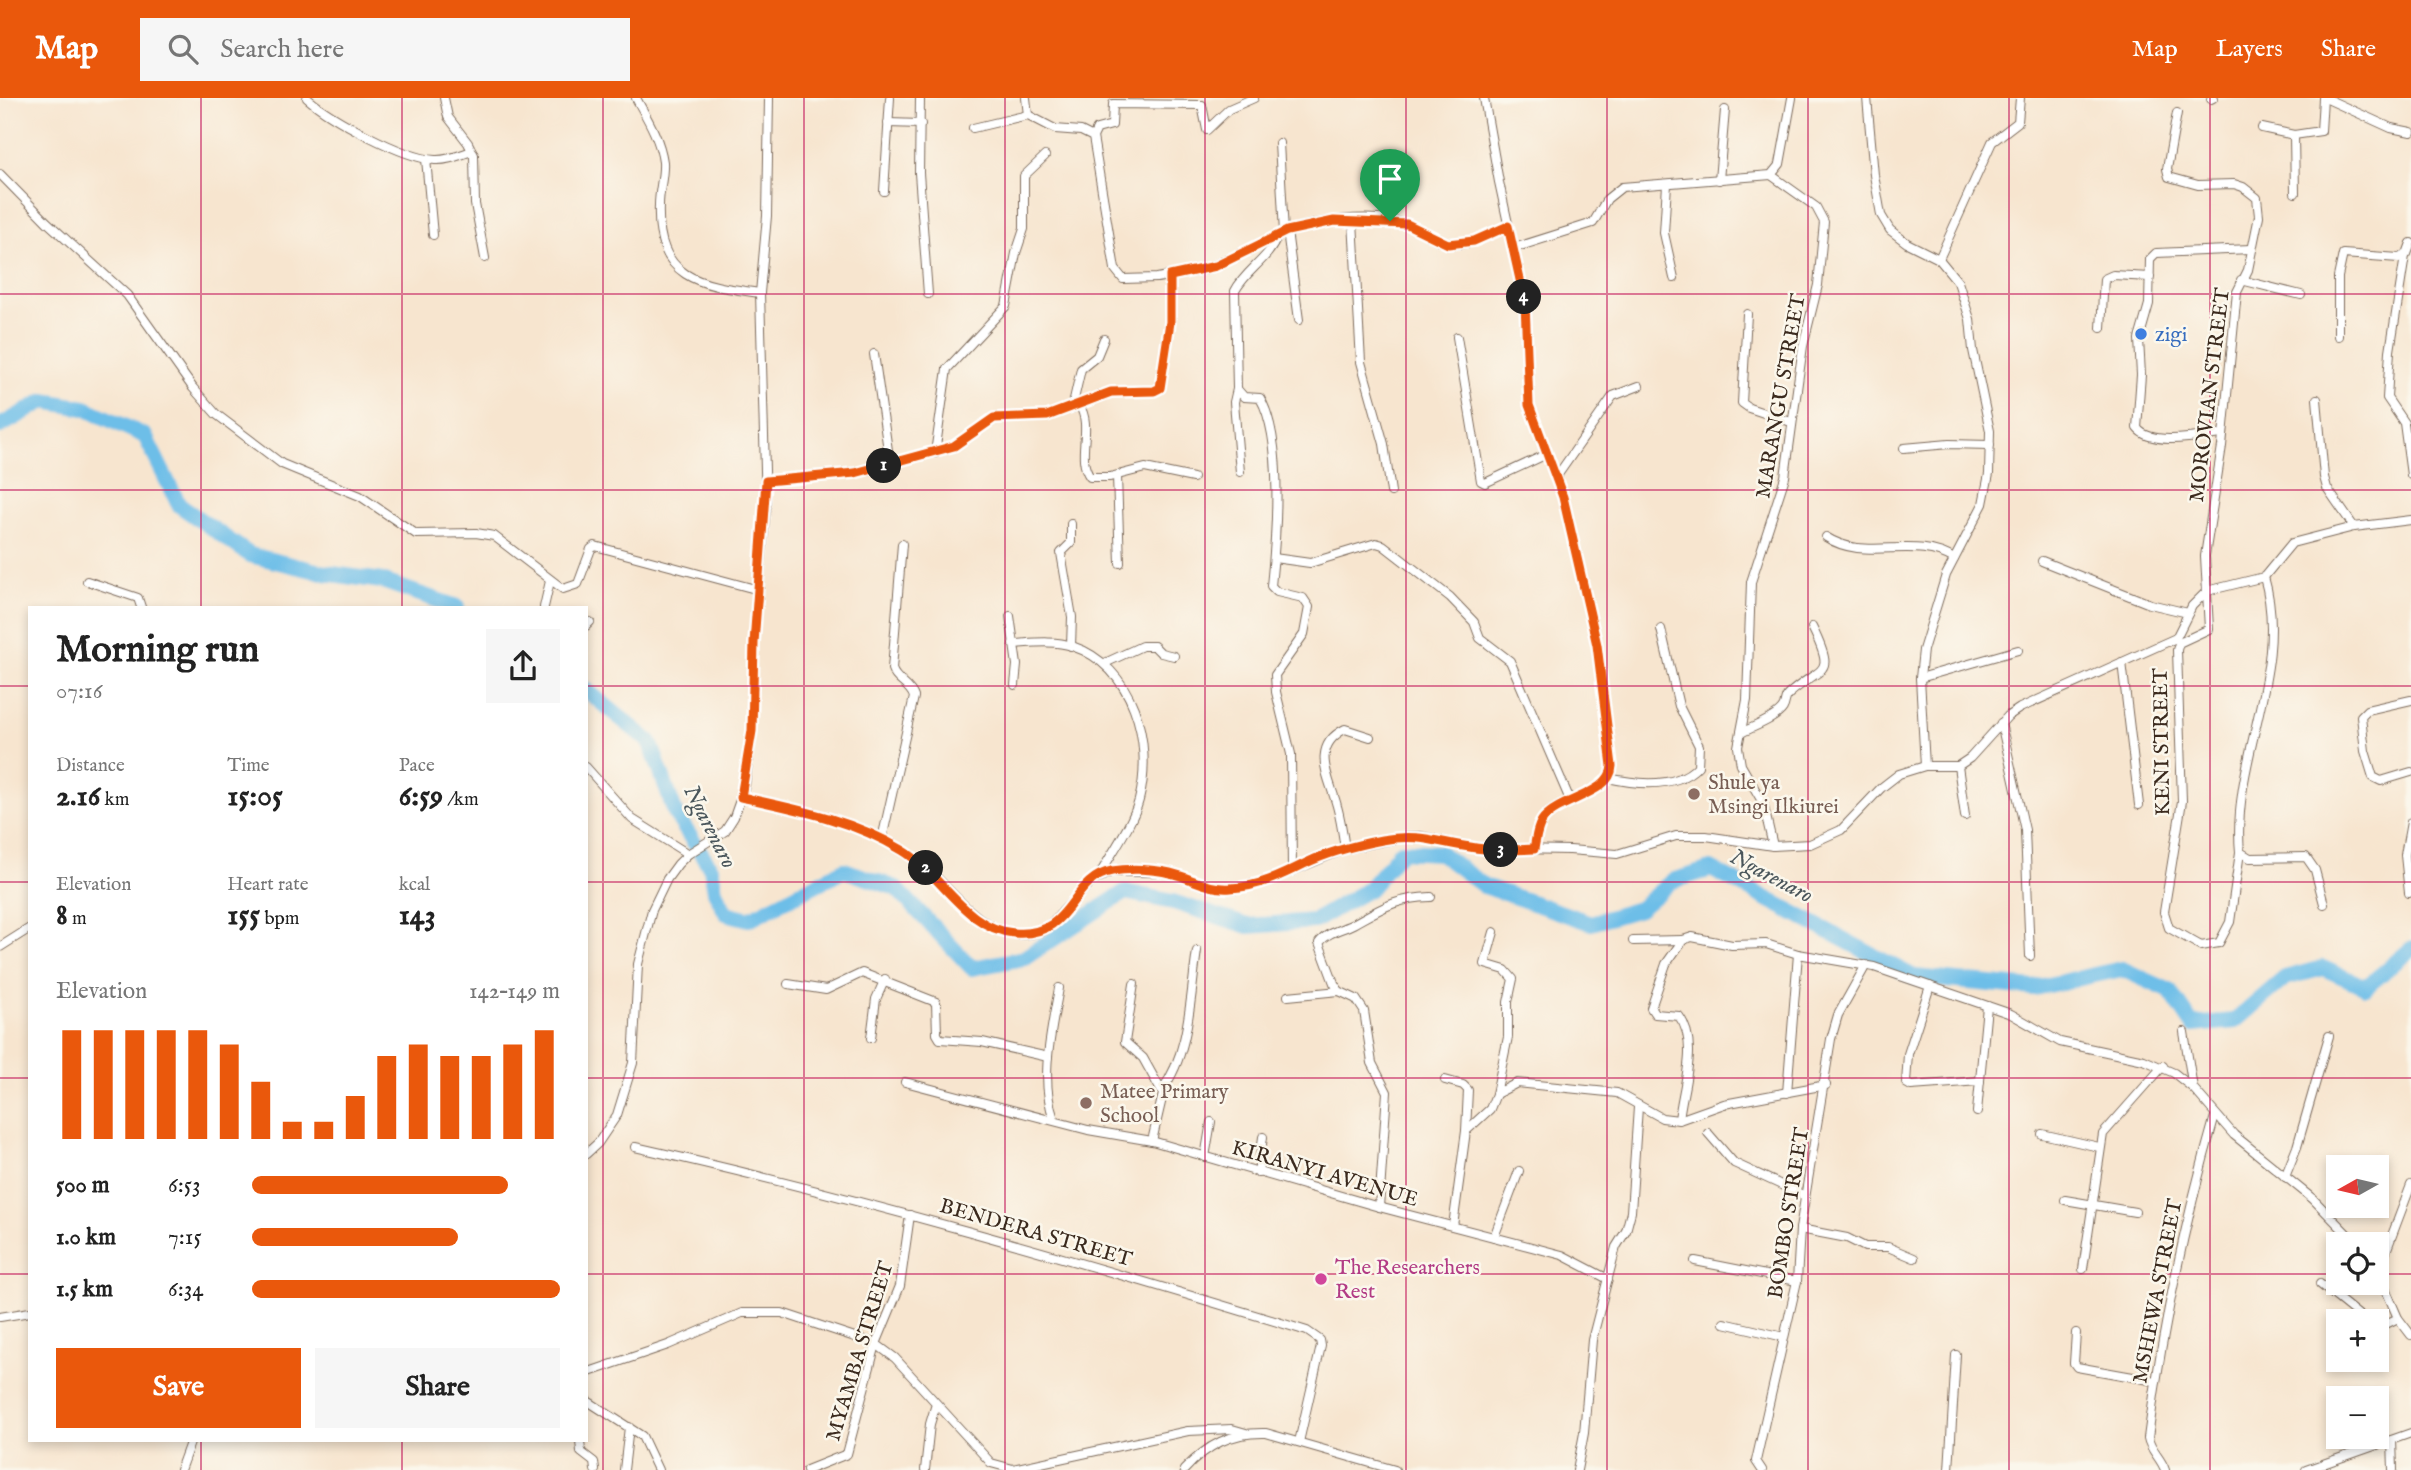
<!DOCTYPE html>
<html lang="en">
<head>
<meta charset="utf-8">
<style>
  :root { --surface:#fff; --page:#f6f6f6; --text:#222; --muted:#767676; --accent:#ea580c }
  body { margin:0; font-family:"IM FELL English",serif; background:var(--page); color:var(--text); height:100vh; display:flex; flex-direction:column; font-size:26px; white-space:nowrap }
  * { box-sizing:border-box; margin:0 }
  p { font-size:23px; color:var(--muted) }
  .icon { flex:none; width:38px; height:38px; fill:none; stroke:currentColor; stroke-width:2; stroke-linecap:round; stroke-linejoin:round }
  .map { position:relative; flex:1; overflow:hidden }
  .details { position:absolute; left:28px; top:508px; width:560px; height:836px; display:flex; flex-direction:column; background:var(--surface); border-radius:0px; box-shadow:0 4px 10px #0003 }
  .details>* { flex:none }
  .needle { width:46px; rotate:262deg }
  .tools { position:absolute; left:2326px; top:1057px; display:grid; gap:14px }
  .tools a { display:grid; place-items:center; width:63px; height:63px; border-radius:0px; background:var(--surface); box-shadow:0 4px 10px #0003; font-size:35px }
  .pin { position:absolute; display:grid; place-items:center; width:60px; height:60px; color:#fff; margin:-72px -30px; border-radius:50% 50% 50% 0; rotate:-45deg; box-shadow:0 0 7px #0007 }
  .pin .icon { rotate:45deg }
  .km { position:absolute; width:35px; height:35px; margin:-18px; border-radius:50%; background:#222; color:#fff; font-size:19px; line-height:35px; text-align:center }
  .round { display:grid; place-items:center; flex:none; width:74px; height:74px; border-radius:0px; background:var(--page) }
  .head { display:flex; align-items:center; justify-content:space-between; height:119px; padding:0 28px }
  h1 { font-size:38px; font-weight:700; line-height:52px }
  .stats { display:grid; grid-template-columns:repeat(3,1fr); gap:10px; height:119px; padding:7px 28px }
  .stats div { display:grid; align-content:center }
  .stats b { font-size:30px; font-weight:700 }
  .stats small { font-size:19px; font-weight:400 }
  .stats p { font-size:19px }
  .chart { height:196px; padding:14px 28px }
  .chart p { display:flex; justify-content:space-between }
  .chart svg { width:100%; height:126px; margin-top:7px; stroke:var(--accent); stroke-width:6 }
  .button { display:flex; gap:14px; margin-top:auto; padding:14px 28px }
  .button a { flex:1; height:80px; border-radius:0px; background:var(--accent); color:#fff; font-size:28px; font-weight:700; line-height:80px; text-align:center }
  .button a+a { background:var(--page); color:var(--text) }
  ul { padding:0 28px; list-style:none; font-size:23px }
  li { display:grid; grid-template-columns:112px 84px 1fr; align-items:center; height:52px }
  li i { height:18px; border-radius:9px; background:var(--accent) }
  header { display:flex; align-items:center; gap:42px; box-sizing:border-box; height:98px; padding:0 35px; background:var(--accent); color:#fff }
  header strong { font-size:33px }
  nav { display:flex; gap:38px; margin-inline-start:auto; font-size:24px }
  .search { width:490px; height:63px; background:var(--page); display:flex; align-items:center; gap:18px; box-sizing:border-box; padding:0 24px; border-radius:0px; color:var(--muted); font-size:26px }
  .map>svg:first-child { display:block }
</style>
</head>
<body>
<header>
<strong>Map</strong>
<div class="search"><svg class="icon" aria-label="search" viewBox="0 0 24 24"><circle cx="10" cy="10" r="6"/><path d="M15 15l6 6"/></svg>Search here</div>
<nav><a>Map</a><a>Layers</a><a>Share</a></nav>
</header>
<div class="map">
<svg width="2411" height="1372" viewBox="0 0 2411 1372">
  <rect width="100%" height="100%" fill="#fbf7ec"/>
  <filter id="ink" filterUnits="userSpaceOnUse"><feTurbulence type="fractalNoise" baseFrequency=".0143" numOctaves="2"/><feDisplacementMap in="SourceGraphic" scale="14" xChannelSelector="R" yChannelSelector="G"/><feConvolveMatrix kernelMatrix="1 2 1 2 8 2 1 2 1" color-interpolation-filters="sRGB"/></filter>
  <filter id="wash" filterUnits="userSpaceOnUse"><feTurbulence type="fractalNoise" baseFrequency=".00686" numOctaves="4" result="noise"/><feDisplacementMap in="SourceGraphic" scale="28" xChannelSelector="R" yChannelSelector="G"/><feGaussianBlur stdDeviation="1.57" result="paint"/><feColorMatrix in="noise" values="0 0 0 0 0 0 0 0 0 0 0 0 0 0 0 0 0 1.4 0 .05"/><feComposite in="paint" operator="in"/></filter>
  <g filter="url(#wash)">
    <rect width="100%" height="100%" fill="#f7e5cf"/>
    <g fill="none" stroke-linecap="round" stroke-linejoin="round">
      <g stroke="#6dbee8" stroke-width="16">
        <polyline points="0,328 44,303 85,310 145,338 179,407 250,457 325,475 382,483 457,509"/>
        <polyline points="586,592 650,644 676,717 711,770 715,793 726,815 749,821 844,772 896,790 972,870 1024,860 1125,794 1173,804 1248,828 1314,823 1369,791 1401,753 1440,755 1484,788 1591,825 1639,811 1672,783 1711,771 1914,879 2034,890 2122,871 2170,893 2193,927 2235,923 2285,880 2323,870 2366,889 2411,851"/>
      </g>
    </g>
  </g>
  <g filter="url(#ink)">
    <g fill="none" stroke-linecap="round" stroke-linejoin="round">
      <g stroke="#7d6b5c" stroke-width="10">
        <g id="minor">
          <path d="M307 0C331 21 403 60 435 62 447 63 460 57 472 53"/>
          <polyline points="444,0 448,19 468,45 474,57 475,106 485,160"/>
          <path d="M636 0C647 20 660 41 663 64 664 78 659 92 659 107 656 182 700 187 760 195"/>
          <polyline points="920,0 919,75 928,196"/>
          <polyline points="1026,0 1028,17"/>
          <path d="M1484 0 1499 84 1525 204 1529 307 1563 399 1597 547 1612 668C1611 696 1561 700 1544 720 1537 728 1536 741 1534 751"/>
          <polyline points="1867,0 1874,77 1881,117 1890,132 1907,145 1939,161 1958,184 1970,221 1973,252 1990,333 1989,376 1983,406 1946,477 1923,552 1920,580 1925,668"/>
          <polyline points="2325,0 2391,30 2411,34"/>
          <polyline points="2211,1 2213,0"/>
          <polyline points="2177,15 2167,71 2169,79 2198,87 2234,86 2243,89 2257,100 2259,118 2248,172 2237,194 2222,348 2205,458 2209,531 2179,545 2177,552 2182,703 2164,814 2169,830 2201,848 2219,845 2230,824 2240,754"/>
          <polyline points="888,25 921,26"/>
          <polyline points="973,30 1028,17 1055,31 1081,33 1093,39 1115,171 1123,181 1157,180 1207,171 1277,139"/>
          <polyline points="2262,30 2294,37"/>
          <polyline points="1093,39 1097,31 1112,27 1113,6 1202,7 1207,32 1229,11 1254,0"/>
          <polyline points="1279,45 1284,135"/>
          <polyline points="426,61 433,137"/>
          <polyline points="0,76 47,124 127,197 193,290 216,316 282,366 360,398 416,436 476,435 494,438 563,491 578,486 591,451 595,448 759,492"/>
          <polyline points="1771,77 1816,109 1824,124 1818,187 1803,248 1785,379 1751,484 1747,602 1738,649 1741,667 1763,705 1773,748"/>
          <polyline points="1719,82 1725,12"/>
          <polyline points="1667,86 1664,135 1674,180"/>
          <polyline points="884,93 890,0"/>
          <polyline points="2295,95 2294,37 2321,33 2323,0"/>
          <polyline points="1353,123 1361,264 1384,346 1391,394"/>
          <polyline points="1287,133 1299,222"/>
          <polyline points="1514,150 1593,125 1607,101 1622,89 1771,77 1780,66 1792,0"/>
          <polyline points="2405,158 2390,253 2387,300 2404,325 2411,377"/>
          <polyline points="1939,161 1992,44 2018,24 2020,0"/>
          <polyline points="2241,182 2301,197"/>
          <polyline points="1747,216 1742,305 1749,310 1791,324"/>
          <polyline points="2101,230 2104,181 2113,177 2150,179"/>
          <polyline points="2338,238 2338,179 2343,156 2399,160 2407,156 2411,145"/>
          <polyline points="1457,239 1481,383 1485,385 1547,356"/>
          <polyline points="874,256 890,366"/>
          <polyline points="1237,291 1234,304 1240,374"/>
          <polyline points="2317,301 2324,379 2327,390 2354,429"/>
          <path d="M1079 307C1094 329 1075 358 1090 379H1110L1145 370 1193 380"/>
          <polyline points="1072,310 1081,271 1097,258 1104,241"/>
          <path d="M2223 336C2202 338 2151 349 2137 330L2141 277 2139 241 2149 206 2150 161 2156 155 2251 151"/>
          <polyline points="1904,350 1949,346 1990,347"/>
          <polyline points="935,355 947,271 1006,208 1016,155 1024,131 1024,78 1045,58"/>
          <polyline points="1117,378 1120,465"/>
          <polyline points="1557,378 1613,298 1639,288"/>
          <polyline points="766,383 860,374 954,348 994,320 1047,318 1111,294 1154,293 1160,290 1170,224 1170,178"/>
          <polyline points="1071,426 1071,445 1061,455 1072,519 1071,548"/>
          <path d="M1826 439C1865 465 1915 436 1954 461"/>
          <polyline points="1274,460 1310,465 1376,445 1383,447 1450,499 1474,524 1480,540 1510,563 1570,702"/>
          <polyline points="2042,463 2150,506 2188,515"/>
          <path d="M2264 479C2291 570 2231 662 2240 754L2250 760 2306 759 2315 772 2324 806"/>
          <polyline points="87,483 138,500 141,509"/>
          <polyline points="544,509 550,483"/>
          <polyline points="1010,518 1017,567 1015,587"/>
          <polyline points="586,528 590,524"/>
          <path d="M1013 546C1032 545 1054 542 1072 548 1133 568 1154 644 1139 702 1133 725 1111 756 1099 778"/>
          <polyline points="2122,564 2139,707"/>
          <polyline points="1105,565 1142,548 1154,548 1161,555 1174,558"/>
          <polyline points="1920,580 2018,552"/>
          <polyline points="2411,602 2367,612 2361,618 2365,653 2373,679 2381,683 2411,674"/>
          <polyline points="2001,625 2025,732 2030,858"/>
          <path d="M1741 635C1752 629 1776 621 1783 610 1786 605 1784 600 1789 596 1822 566 1837 580 1812 529"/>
          <polyline points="1958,668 1965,718"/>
          <polyline points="586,669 632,721 688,756"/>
          <path d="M1608 680C1635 686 1677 691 1698 668L1699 648 1679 608 1661 531"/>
          <path d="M741 699C785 708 830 717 871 735 893 745 915 759 933 776 964 806 996 851 1045 832L1092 783 1111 774H1169L1205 788 1233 791 1270 782 1345 751 1408 738H1421L1473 750 1570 752 1617 756 1676 738H1706L1773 748 1810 746 1841 732 1881 690 1899 676 1925 668H1958L1970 660 2008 618 2020 610 2176 540 2192 508 2207 493 2264 479 2292 445 2354 429 2411 422"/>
          <path d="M882 741 914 599C910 586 896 584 892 571L902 446"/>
          <path d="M1345 751C1343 737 1341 722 1337 708 1330 681 1309 649 1345 631L1370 639"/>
          <path d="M1292 773 1291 656 1276 594 1275 577 1304 536 1309 509 1303 500 1277 494 1271 488C1276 441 1284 341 1260 300L1244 299 1237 291 1235 193C1246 172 1269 161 1277 139 1310 122 1373 114 1409 127 1426 133 1437 147 1458 146 1476 145 1492 135 1508 128"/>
          <polyline points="2409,795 2405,757 2411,724"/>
          <polyline points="1494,834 1485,866 1505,872 1513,881 1508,904 1508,939 1496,996"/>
          <polyline points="1633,843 1683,842"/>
          <polyline points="0,849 30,830"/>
          <polyline points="788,886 826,892 862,875 936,904 937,936 940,941 982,944 1048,959"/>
          <polyline points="1134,886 1125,944 1143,960 1163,996 1152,1043"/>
          <polyline points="1930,888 1908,956 1906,985 1911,988 1980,983"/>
          <polyline points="1288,898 1339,893"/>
          <polyline points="2184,934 2193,990"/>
          <polyline points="871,940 876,901 885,881"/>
          <polyline points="1445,982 1463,987 1468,992 1466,1033"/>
          <polyline points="905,984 1088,1032 1152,1043 1379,1109 1562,1157 1608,1181"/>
          <path d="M1162 992C1190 955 1190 898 1197 853"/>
          <polyline points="1787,995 1798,856"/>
          <polyline points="1977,1014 1987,908"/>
          <path d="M1054 1021C1039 980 1052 931 1059 890"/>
          <path d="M1679 1022C1682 990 1700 946 1679 918L1655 916 1651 910 1666 866 1683 842 1692 839 1732 847 1766 846 1798 856 1874 869 2011 916 2060 944 2144 962 2174 975 2193 990 2234 1037 2313 1101 2357 1146"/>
          <polyline points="1708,1035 1734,1065 1805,1098"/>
          <polyline points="2042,1036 2099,1049"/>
          <path d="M635 1049C862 1100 1085 1165 1307 1233L1320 1242 1321 1248 1299 1344"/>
          <polyline points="586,1056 598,1045 617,1017 633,965 638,866 652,812 667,781 678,766 688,756 725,733 734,719 745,688 752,633 754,545 766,408 760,195 767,118 769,0"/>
          <polyline points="1205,1059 1211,1024"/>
          <polyline points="1258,1075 1263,1039"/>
          <polyline points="2285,1079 2297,1049 2329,938"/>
          <polyline points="2065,1102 2135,1114"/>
          <path d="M1379 1109 1387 994 1372 965 1364 913 1356 901 1339 893 1334 885 1319 845C1327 834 1341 832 1353 826 1382 810 1396 800 1431 799"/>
          <polyline points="1453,1128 1466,1033 1490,1011 1496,996 1517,985 1617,995 1662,1020 1679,1022 1724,1006 1826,987"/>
          <polyline points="1800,1131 1847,1140 1865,1149 1888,1149 1914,1160"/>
          <polyline points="1494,1139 1519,1073"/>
          <polyline points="1695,1163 1797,1183"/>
          <polyline points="2376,1169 2398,1220 2411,1237"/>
          <polyline points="2083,1171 2103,1036 2163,968"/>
          <polyline points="2379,1172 2411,1087"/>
          <polyline points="2320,1186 2366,1223"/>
          <polyline points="0,1219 30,1214"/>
          <polyline points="1724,1225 1784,1239"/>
          <polyline points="2376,1231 2398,1220"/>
          <polyline points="2076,1235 2074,1265 2077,1269 2155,1283"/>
          <polyline points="586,1275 668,1247 742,1215 782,1215 876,1246 895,1260 991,1365 1013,1371 1188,1333 1232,1331 1246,1335"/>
          <polyline points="586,1302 642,1338 658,1372"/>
          <polyline points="580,1342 581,1354 594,1364 595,1372"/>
          <polyline points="2392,1342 2393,1372"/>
          <polyline points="180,1372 191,1342"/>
          <polyline points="624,1372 629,1329"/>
          <polyline points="807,1372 847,1356 876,1246 900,1188 910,1117"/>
          <polyline points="925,1372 930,1326 936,1306"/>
          <path d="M1184 1372C1207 1347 1231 1334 1266 1335L1395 1372"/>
          <polyline points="1577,1372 1584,1335 1592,1242 1616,1149 1626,1133 1631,1114 1638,1009"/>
          <polyline points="1762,1372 1756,1363 1797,1183 1800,1131 1831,941 1838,917 1866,867"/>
          <polyline points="1949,1372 1956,1257"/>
          <path d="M2165 1372C2161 1360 2150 1352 2148 1340 2162 1231 2185 1123 2215 1018"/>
          <polyline points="2306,1372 2411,1335"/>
        </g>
      </g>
      <use href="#minor" stroke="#fff" stroke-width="8"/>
    </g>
  </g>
  <g fill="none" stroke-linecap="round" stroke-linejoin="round" filter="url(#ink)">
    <g stroke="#fff" stroke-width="14">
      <path id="route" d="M1334 123 1407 126 1448 146 1474 143 1508 128 1525 204 1529 307 1563 399 1597 547 1612 668C1611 696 1561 700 1544 720 1537 728 1536 741 1534 751 1513 752 1491 753 1470 749 1436 744 1417 735 1382 742 1356 747 1329 754 1306 765 1282 777 1258 789 1231 790 1208 792 1192 780 1170 775 1153 771 1130 770 1112 773 1068 781 1074 840 1014 835 965 831 941 775 902 752 853 722 796 711 741 699L752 633 754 545 766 383 855 375 954 348 994 320 1047 318 1111 294 1154 293 1160 290 1170 224V178L1216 168 1287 133Z"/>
    </g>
    <use href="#route" stroke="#ea580c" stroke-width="9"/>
  </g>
  <path fill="none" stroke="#c2185b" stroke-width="2" stroke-opacity="0.55" d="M201 0V509M402 0V509M603 0V1372M804 0V1372M1005 0V1372M1205 0V1372M1406 0V1372M1607 0V1372M1808 0V1372M2009 0V1372M2210 0V1372M0 196H2411M0 392H2411M0 588H30M586 588H2411M0 784H30M586 784H2411M0 980H30M586 980H2411M0 1176H30M586 1176H2338M2376 1176H2411M201 1342V1372M402 1342V1372"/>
  <circle fill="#3f7fe0" stroke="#fbf7ec" stroke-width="2.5" cx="2141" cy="236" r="7"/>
  <g fill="#8d6e63" stroke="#fbf7ec" stroke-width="2.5">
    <circle cx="1694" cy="696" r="7"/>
    <circle cx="1086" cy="1005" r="7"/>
  </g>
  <circle fill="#d1479c" stroke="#fbf7ec" stroke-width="2.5" cx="1321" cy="1181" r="7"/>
  <g text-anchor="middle" stroke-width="5" stroke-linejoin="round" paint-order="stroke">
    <g font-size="21" fill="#366cbe" stroke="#fbf7ec" text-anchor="start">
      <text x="2155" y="243">zigi</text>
    </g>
    <g font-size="21" fill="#3b2a1e" stroke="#fbf7ec">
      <text transform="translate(2209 297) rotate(-83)" y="7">MOROVIAN STREET</text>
      <text transform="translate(1780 298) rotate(-80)" y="7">MARANGU STREET</text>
      <text transform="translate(2161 644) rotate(-91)" y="7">KENI STREET</text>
      <text transform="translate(1325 1075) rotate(16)" y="7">KIRANYI AVENUE</text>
      <text transform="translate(1788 1115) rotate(-81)" y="7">BOMBO STREET</text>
      <text transform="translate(1036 1134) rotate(16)" y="7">BENDERA STREET</text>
      <text transform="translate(2157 1193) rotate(-79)" y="7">MSHEWA STREET</text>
      <text transform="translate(859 1253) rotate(-73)" y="7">MYAMBA STREET</text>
    </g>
    <g font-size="21" fill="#785e54" stroke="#fbf7ec" text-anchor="start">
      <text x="1708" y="691">Shule ya<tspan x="1708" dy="24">Msingi Ilkiurei</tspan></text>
      <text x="1100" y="1000">Matee Primary<tspan x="1100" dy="24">School</tspan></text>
    </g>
    <g font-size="21" fill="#b23c85" stroke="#fbf7ec" text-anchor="start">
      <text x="1335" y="1176">The Researchers<tspan x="1335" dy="24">Rest</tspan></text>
    </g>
    <g font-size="23" font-style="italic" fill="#4a565b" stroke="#fbf7ec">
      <text transform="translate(711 728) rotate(63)" y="8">Ngarenaro</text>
      <text transform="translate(1772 777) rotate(28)" y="8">Ngarenaro</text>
    </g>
  </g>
</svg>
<div class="tools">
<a><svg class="needle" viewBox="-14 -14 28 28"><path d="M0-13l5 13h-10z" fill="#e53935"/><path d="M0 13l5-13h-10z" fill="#767676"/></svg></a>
<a><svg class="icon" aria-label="locate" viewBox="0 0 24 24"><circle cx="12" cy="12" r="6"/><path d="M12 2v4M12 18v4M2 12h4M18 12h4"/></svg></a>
<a>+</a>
<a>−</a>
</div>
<div class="pin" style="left:1390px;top:123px;background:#1e9e55"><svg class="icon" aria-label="arrive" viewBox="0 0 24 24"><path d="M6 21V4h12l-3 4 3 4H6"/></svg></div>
<b class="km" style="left:884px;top:368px">1</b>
<b class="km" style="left:926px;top:770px">2</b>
<b class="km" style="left:1501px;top:752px">3</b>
<b class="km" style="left:1524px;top:199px">4</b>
<section class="details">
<div class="head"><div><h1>Morning run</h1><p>07:16</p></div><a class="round"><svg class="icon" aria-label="share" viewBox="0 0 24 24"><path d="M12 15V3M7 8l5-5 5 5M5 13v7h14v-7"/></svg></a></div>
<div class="stats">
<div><p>Distance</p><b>2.16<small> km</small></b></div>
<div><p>Time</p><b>15:05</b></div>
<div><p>Pace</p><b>6:59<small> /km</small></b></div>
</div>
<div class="stats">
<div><p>Elevation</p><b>8<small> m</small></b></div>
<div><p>Heart rate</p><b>155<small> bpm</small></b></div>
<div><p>kcal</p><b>143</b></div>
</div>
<div class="chart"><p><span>Elevation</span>142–149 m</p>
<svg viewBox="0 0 160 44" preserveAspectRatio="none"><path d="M5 44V6M15 44V6M25 44V6M35 44V6M45 44V6M55 44V11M65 44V24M75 44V38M85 44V38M95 44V29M105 44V15M115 44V11M125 44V15M135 44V15M145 44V11M155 44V6"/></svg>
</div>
<ul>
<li><b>500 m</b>6:53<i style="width:83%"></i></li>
<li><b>1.0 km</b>7:15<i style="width:67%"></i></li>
<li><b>1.5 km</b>6:34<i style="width:100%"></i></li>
</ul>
<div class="button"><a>Save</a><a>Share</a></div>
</section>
</div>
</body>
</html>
